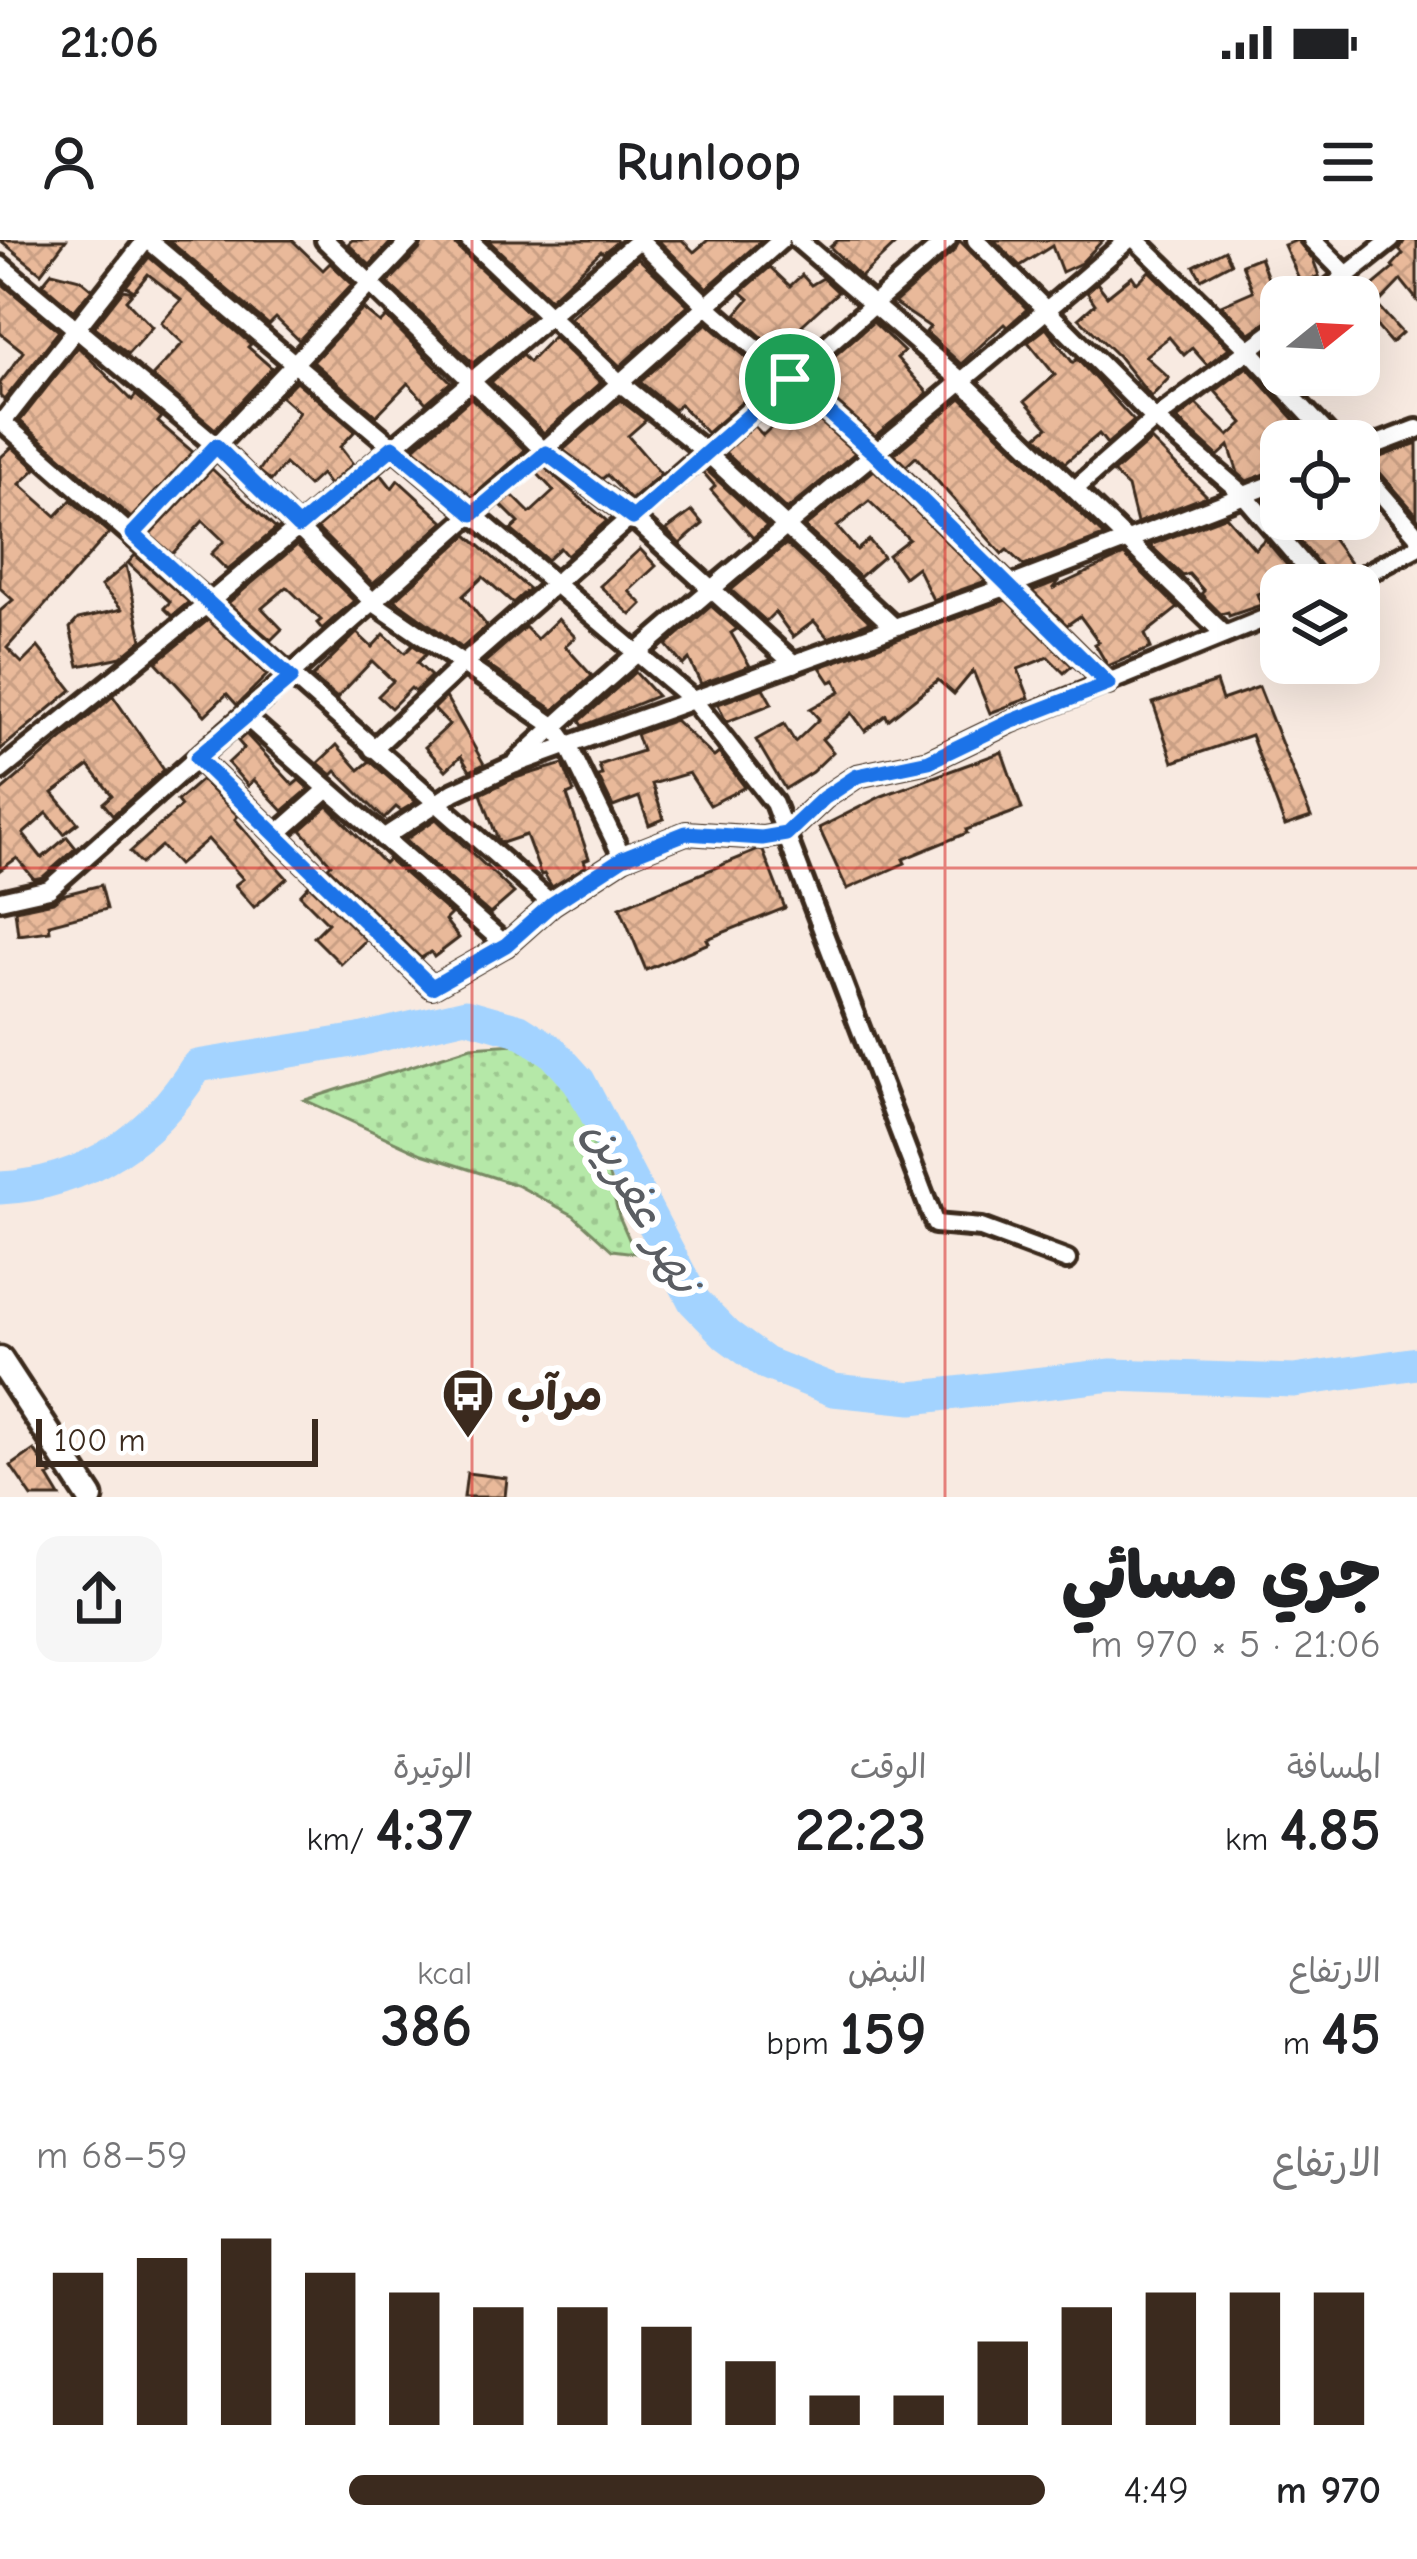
<!DOCTYPE html>
<html lang="ar">
<head>
<meta charset="utf-8">
<style>
  :root { --surface:#fff; --page:#f6f6f6; --text:#202124; --muted:#757577; --accent:#3b2a1e }
  body { margin:0; font-family:"Comic Neue","Playpen Sans Arabic",sans-serif; background:var(--page); color:var(--text); direction:rtl; height:100vh; display:flex; flex-direction:column; font-size:45px; white-space:nowrap }
  * { box-sizing:border-box; margin:0 }
  p { font-size:39px; color:var(--muted) }
  .icon { flex:none; width:66px; height:66px; fill:none; stroke:currentColor; stroke-width:2; stroke-linecap:round; stroke-linejoin:round }
  .map { position:relative; height:1257px; overflow:hidden; direction:ltr }
  .details { display:flex; flex-direction:column; background:var(--surface); flex:1 }
  .details>* { flex:none }
  .needle { width:78px; rotate:72deg }
  .fabs { position:absolute; left:1260px; top:36px; display:grid; gap:24px }
  .fabs a { display:grid; place-items:center; width:120px; height:120px; border-radius:24px; background:var(--surface); box-shadow:0 12px 48px #0002; font-size:60px }
  .scale { position:absolute; left:36px; bottom:30px; width:282px; box-sizing:border-box; padding-left:12px; border:6px solid #3b2a1e; border-top:0; font-size:33px; line-height:42px; white-space:nowrap; color:#3b2a1e; -webkit-text-stroke:9px #fff; paint-order:stroke }
  .pin { position:absolute; display:grid; place-items:center; width:102px; height:102px; color:#fff; margin:-51px; border:6px solid #fff; border-radius:50%; box-shadow:0 3px 12px #0007 }
  .round { display:grid; place-items:center; flex:none; width:126px; height:126px; border-radius:24px; background:var(--page) }
  .headline { display:flex; align-items:center; justify-content:space-between; height:204px; padding:0 36px }
  h1 { font-size:66px; font-weight:800; line-height:90px }
  .stats { display:grid; grid-template-columns:repeat(3,1fr); gap:18px; height:204px; padding:12px 36px }
  .stats div { display:grid; align-content:center }
  .stats b { font-size:60px; font-weight:800 }
  .stats small { font-size:33px; font-weight:400 }
  .stats p { font-size:33px }
  .chart { height:336px; padding:24px 36px }
  .chart p { display:flex; justify-content:space-between }
  .chart svg { width:100%; height:216px; margin-top:12px; stroke:var(--accent); stroke-width:6 }
  ul { padding:0 36px; list-style:none; font-size:39px }
  li { display:grid; grid-template-columns:192px 144px 1fr; align-items:center; height:90px }
  li i { height:30px; border-radius:15px; background:var(--accent) }
  .status { display:flex; justify-content:space-between; align-items:center; height:84px; padding:0 60px; background:var(--surface); direction:ltr }
  .status svg { height:33px; fill:currentColor }
  header { display:flex; justify-content:space-between; align-items:center; height:156px; padding:0 36px; background:var(--surface); font-size:54px; font-weight:800 }
  .map>svg:first-child { display:block }
</style>
</head>
<body>
<div class="status"><b>21:06</b><svg viewBox="0 0 49 12"><path d="M0 12V9h3v3zM5 12V6h3v6zM10 12V3h3v9zM15 12V0h3v12zM26 1h20v11H26zM47 4h2v5h-2z"/></svg></div>
<header><svg class="icon" aria-label="menu" viewBox="0 0 24 24"><path d="M4 6h16M4 12h16M4 18h16"/></svg>Runloop<svg class="icon" aria-label="person" viewBox="0 0 24 24"><circle cx="12" cy="8" r="4"/><path d="M4 21q1-7 8-7t8 7"/></svg></header>
<div class="map">
<svg width="1417" height="1257" viewBox="0 0 1417 1257">
  <defs>
    <pattern id="grass-dots" width="8" height="8" patternUnits="userSpaceOnUse" patternTransform="scale(3)"><rect width="8" height="8" fill="#b5e8a8"/><path d="M2 2h.1M6 6h.1" fill="none" stroke="#9dc790" stroke-width="1.8" stroke-linecap="round"/></pattern>
    <pattern id="building-cross-hatch" width="8" height="8" patternUnits="userSpaceOnUse" patternTransform="scale(3)"><rect width="8" height="8" fill="#e9b99a"/><path d="M0 0l8 8M0 8l8-8" fill="none" stroke="#c99f84"/></pattern>
  </defs>
  <rect width="100%" height="100%" fill="#f8eae1"/>
  <filter id="ink" filterUnits="userSpaceOnUse"><feTurbulence type="fractalNoise" baseFrequency=".00833" numOctaves="2"/><feDisplacementMap in="SourceGraphic" scale="24" xChannelSelector="R" yChannelSelector="G"/><feConvolveMatrix kernelMatrix="1 2 1 2 8 2 1 2 1" color-interpolation-filters="sRGB"/></filter>
  <g filter="url(#ink)">
    <polygon fill="url(#grass-dots)" stroke="#788963" stroke-width="3" points="516,804 561,827 608,932 619,976 635,1013 612,1010 573,975 517,945 422,914 305,860 471,807"/>
    <g fill="none" stroke-linecap="round" stroke-linejoin="round">
      <path stroke="#a3d3ff" stroke-width="33" d="M0 948C86 944 153 897 197 826L359 800 466 775 519 790 552 811 579 841 694 1061 727 1095 765 1123 833 1150 912 1158 1112 1135 1294 1141 1417 1123"/>
    </g>
    <g fill="url(#building-cross-hatch)" stroke="#3b2a1e" stroke-width="3">
      <polygon points="0,0 66,0 41,33"/>
      <polygon points="168,0 292,0 323,30 330,23 352,44 299,100 276,78 269,85"/>
      <polygon points="352,0 393,0 370,25 348,4"/>
      <polygon points="423,0 450,0 530,75 473,123 388,43 420,9"/>
      <polygon points="488,0 616,0 617,2 603,13 601,11 550,59"/>
      <polygon points="658,0 682,0 694,12 708,0 762,0 707,48"/>
      <polygon points="838,0 900,0 861,37 830,7"/>
      <polygon points="959,0 1027,69 1007,87 1004,84 961,124 926,92 930,87 894,63 955,10"/>
      <polygon points="994,0 1103,0 1081,23 1062,32 1052,6 1020,26"/>
      <polygon points="1297,0 1313,19 1319,36 1301,43 1284,5"/>
      <polygon points="1405,0 1417,0 1417,60 1401,40 1377,65 1402,93 1391,103 1378,88 1364,53 1394,28 1392,26 1403,14 1399,10"/>
      <polygon points="1225,10 1231,23 1201,39 1194,26"/>
      <polygon points="149,17 251,104 248,107 272,128 215,189 152,136 183,103 161,83 181,60 148,34 134,51 126,46"/>
      <polygon points="1260,17 1281,73 1250,93 1221,65 1253,51 1242,24"/>
      <polygon points="638,18 688,65 620,126 570,78"/>
      <polygon points="770,27 790,46 802,35 811,45 823,38 838,52 802,85 815,99 789,121 736,74 749,59 741,52"/>
      <polygon points="1149,31 1229,108 1207,125 1192,108 1184,115 1169,97 1145,116 1169,138 1151,157 1118,116 1079,78 1095,64 1087,52 1097,43 1107,56 1132,36 1137,43"/>
      <polygon points="52,32 80,39 92,49 74,71 42,44"/>
      <polygon points="0,42 59,91 4,160 0,156 0,143 24,112 0,93"/>
      <polygon points="123,50 133,52 126,60 152,87 128,114 94,87"/>
      <polygon points="363,69 380,83 386,77 451,142 426,163 408,143 376,176 313,122"/>
      <polygon points="873,82 904,112 897,118 928,153 875,196 809,138"/>
      <polygon points="707,83 770,138 707,193 680,164 674,170 640,142"/>
      <polygon points="1046,88 1073,123 1077,119 1134,181 1107,204 1099,194 1065,223 1037,196 1048,187 1025,161 1055,135 1028,102"/>
      <polygon points="553,97 601,143 544,193 491,142 522,115 529,122"/>
      <polygon points="78,107 132,160 136,155 162,177 158,182 193,212 131,278 20,181"/>
      <polygon points="1247,127 1314,201 1281,201 1281,228 1247,241 1238,233 1229,206 1218,216 1177,179 1196,164 1229,196 1243,183 1215,151"/>
      <polygon points="296,141 355,191 340,207 353,224 329,245 321,234 308,246 285,224 271,241 259,231 299,172 281,156"/>
      <polygon points="471,158 525,210 472,257 414,208"/>
      <polygon points="961,158 1103,295 1101,297 1024,326 1007,310 1002,314 916,217 906,226 894,214"/>
      <polygon points="620,160 646,180 628,196 661,234 631,260 607,235 602,239 563,210"/>
      <polygon points="798,162 855,213 787,270 725,212 754,186 763,195"/>
      <polygon points="1151,200 1207,256 1137,283 1128,247 1113,233"/>
      <polygon points="1417,203 1417,275 1370,221"/>
      <polygon points="12,207 36,229 20,244 56,276 71,260 109,293 7,408 22,423 38,407 72,450 0,510 0,371 13,360 0,348 0,218"/>
      <polygon points="544,227 607,281 567,316 560,308 547,320 511,290 519,283 501,265 512,255 530,273 554,251 537,233"/>
      <polygon points="212,229 276,289 227,330 211,314 224,301 203,281 172,314 150,295"/>
      <polygon points="705,229 767,286 753,298 711,250 715,246 702,231"/>
      <polygon points="874,230 986,341 933,360 917,327 904,337 888,315 909,299 869,261 837,287 857,310 869,300 883,317 860,337 805,287"/>
      <polygon points="381,234 392,248 398,240 444,282 373,344 317,288"/>
      <polygon points="692,271 703,284 680,304 666,290"/>
      <polygon points="1226,276 1255,309 1265,299 1297,337 1257,354 1261,365 1229,376 1228,372 1221,374 1201,354 1204,351 1189,334 1183,336 1150,305"/>
      <polygon points="1299,279 1318,279 1352,326 1333,341 1288,287"/>
      <polygon points="467,295 529,349 513,363 483,337 463,356 487,386 462,408 395,360"/>
      <polygon points="786,304 870,382 828,398 814,381 793,397 775,372 766,381 731,350"/>
      <polygon points="297,305 354,361 322,389 317,383 321,380 287,347 262,368 282,389 271,400 228,363"/>
      <polygon points="640,309 656,326 629,351 642,364 631,375 600,346"/>
      <polygon points="135,315 189,362 172,376 164,368 170,362 128,323"/>
      <polygon points="1124,315 1178,368 1145,394 1151,408 1108,426 1095,404 1099,402 1080,376 1067,385 1032,351 1060,340 1052,349"/>
      <polygon points="126,325 142,400 121,417 79,426 70,388 78,379 122,369 101,346"/>
      <polygon points="1006,360 1072,426 1064,433 1048,417 1018,429 1029,458 990,473 973,431 954,454 938,440 888,480 886,475 865,491 852,473 822,499 833,512 812,532 785,549 756,500 784,484 795,502 819,479 810,469 840,452 835,440 830,442 820,427"/>
      <polygon points="711,366 737,389 731,393 750,426 701,444 689,419 683,425 666,405"/>
      <polygon points="558,379 575,397 565,406 592,436 554,470 484,423 525,387 537,399"/>
      <polygon points="208,380 267,435 237,465 227,454 205,475 156,422"/>
      <polygon points="357,393 372,407 384,394 405,413 413,405 426,414 417,423 431,436 415,452 411,448 391,468 378,456 393,441 372,421 337,458 312,437"/>
      <polygon points="635,432 657,456 583,486 580,481"/>
      <polygon points="1216,442 1222,460 1259,447 1311,577 1285,586 1251,495 1173,522 1153,463"/>
      <polygon points="763,448 772,464 726,482 718,464"/>
      <polygon points="113,456 164,530 113,575 103,563 112,555 89,526 53,553 78,583 64,594 47,573 23,594 42,618 67,597 76,608 43,637 34,639 17,618 0,630 0,552"/>
      <polygon points="446,457 484,524 470,531 461,516 446,530 425,507 449,485 434,469"/>
      <polygon points="675,480 714,517 719,513 745,547 710,565 689,533 652,544 664,579 649,585 639,557 613,567 598,536 602,535 599,525 642,511 636,494"/>
      <polygon points="246,494 293,545 299,540 309,549 283,571 254,540 248,546 228,523 244,508 238,501"/>
      <polygon points="337,505 359,530 370,521 416,562 401,571 396,567 384,579 336,531 332,535 318,523"/>
      <polygon points="1002,512 1022,569 966,590 967,593 903,619 905,623 847,649 819,588 882,556"/>
      <polygon points="563,524 574,552 567,555 589,618 584,620 586,626 552,647 544,634 541,635 526,595 502,603 498,600 481,554 515,538"/>
      <polygon points="201,540 233,571 238,576 235,579 287,638 254,667 235,645 243,639 208,599 178,625 161,606 141,624 130,612 181,566 177,561"/>
      <polygon points="328,566 384,623 388,619 451,674 445,680 459,698 434,717 431,712 421,718 328,627 331,624 301,590"/>
      <polygon points="436,579 514,653 490,674 405,600"/>
      <polygon points="758,610 763,611 785,668 707,699 709,703 646,730 620,667"/>
      <polygon points="101,645 107,669 49,684 50,691 18,695 15,670 53,662 62,655"/>
      <polygon points="309,645 366,700 341,724 314,697 328,683 300,655"/>
      <polygon points="34,1210 52,1235 48,1237 60,1257 32,1257 11,1226"/>
      <polygon points="467,1233 507,1238 505,1257 464,1257"/>
    </g>
    <g fill="none" stroke-linecap="round" stroke-linejoin="round">
      <g stroke="#3b2a1e" stroke-width="26">
        <g id="street">
          <polyline points="148,0 694,461 774,563 935,984 981,988 1067,1020"/>
          <polyline points="325,0 546,213 633,278 794,424"/>
          <polyline points="469,0 620,143 707,213 892,385"/>
          <polyline points="640,0 707,66 873,211 1108,444"/>
          <polyline points="798,0 964,143 1224,394"/>
          <polyline points="976,0 1155,179 1244,255 1321,345"/>
          <polyline points="1136,0 1249,110 1334,201"/>
          <polyline points="1312,0 1348,36"/>
          <polyline points="0,25 216,206 374,363 554,486 569,507 623,618"/>
          <polyline points="1319,57 1391,0"/>
          <polyline points="0,180 552,664"/>
          <polyline points="3,182 146,0"/>
          <polyline points="1359,211 1417,189"/>
          <polyline points="1359,228 1417,295"/>
          <polyline points="1075,249 1155,179 1281,86"/>
          <polyline points="133,294 411,0"/>
          <polyline points="1345,345 1417,307"/>
          <polyline points="373,509 462,425 947,0"/>
          <polyline points="197,518 432,747 506,705 245,476"/>
          <path d="M517 521C713 338 927 176 1128 0"/>
          <polyline points="0,531 206,365 639,0"/>
          <polyline points="276,595 328,549"/>
          <polyline points="383,598 454,552 513,525 1011,345 1281,241"/>
          <polyline points="0,660 49,649 781,0"/>
          <polyline points="506,705 552,664 623,618 686,593 762,598 786,594 824,558 857,536 929,521 1010,482 1281,372"/>
        </g>
      </g>
      <g stroke="#3b2a1e" stroke-width="33">
        <polyline id="primary" points="0,1120 90,1257"/>
      </g>
      <use href="#street" stroke="#fff" stroke-width="16"/>
      <use href="#primary" stroke="#fff" stroke-width="24"/>
    </g>
  </g>
  <g fill="none" stroke-linecap="round" stroke-linejoin="round" filter="url(#ink)">
    <g stroke="#fff" stroke-width="24">
      <polygon id="route" points="790,139 873,212 1108,444 1010,482 929,521 857,536 824,558 786,594 762,598 686,593 623,618 552,664 506,705 432,747 197,518 291,438 133,294 216,206 298,287 393,207 473,274 546,213 633,278"/>
    </g>
    <use href="#route" stroke="#1a73e8" stroke-width="15"/>
  </g>
  <path fill="none" stroke="#d62828" stroke-width="3" stroke-opacity="0.55" d="M472 0V1257M945 0V1257M0 628H1417"/>
  <defs>
    <g id="bus-pin" transform="scale(2.7)"><path d="M0 17L-7.5 6A9.5 9.5 0 1 1 7.5 6Z" fill="#3b2a1e" stroke="#fff"/><path d="M-5-6H5V4H4V6H2V4H-2V6H-4V4H-5ZM-3.5-4V0h7V-4ZM-3.5 1.2v1.5H-2V1.2ZM2 1.2v1.5H3.5V1.2Z" fill="#fff"/></g>
  </defs>
  <g fill-rule="evenodd">
    <use href="#bus-pin" x="468" y="1154"/>
  </g>
  <g text-anchor="middle" stroke-width="12" stroke-linejoin="round" paint-order="stroke">
    <g font-size="45" font-weight="bold" fill="#3b2a1e" stroke="#fff" text-anchor="start">
      <text x="507" y="1170">مرآب</text>
    </g>
    <g font-size="48" font-style="italic" fill="#5a5d62" stroke="#fff">
      <text transform="translate(644 965) rotate(61)" y="17">نهر عفرين</text>
    </g>
  </g>
</svg>
<div class="fabs">
<a><svg class="needle" viewBox="-14 -14 28 28"><path d="M0-13l5 13h-10z" fill="#e53935"/><path d="M0 13l5-13h-10z" fill="#757577"/></svg></a>
<a><svg class="icon" aria-label="locate" viewBox="0 0 24 24"><circle cx="12" cy="12" r="6"/><path d="M12 2v4M12 18v4M2 12h4M18 12h4"/></svg></a>
<a><svg class="icon" aria-label="layers" viewBox="0 0 24 24"><path d="M12 4l9 5-9 5-9-5zM3 14l9 5 9-5"/></svg></a>
</div>
<div class="scale">100 m</div>
<div class="pin" style="left:790px;top:139px;background:#1e9e55"><svg class="icon" aria-label="arrive" viewBox="0 0 24 24"><path d="M6 21V4h12l-3 4 3 4H6"/></svg></div>
</div>
<section class="details">
<div class="headline"><div><h1>جري مسائي</h1><p>21:06 · 5 × 970 m</p></div><a class="round"><svg class="icon" aria-label="share" viewBox="0 0 24 24"><path d="M12 15V3M7 8l5-5 5 5M5 13v7h14v-7"/></svg></a></div>
<div class="stats">
<div><p>المسافة</p><b>4.85<small> km</small></b></div>
<div><p>الوقت</p><b>22:23</b></div>
<div><p>الوتيرة</p><b>4:37<small> /km</small></b></div>
</div>
<div class="stats">
<div><p>الارتفاع</p><b>45<small> m</small></b></div>
<div><p>النبض</p><b>159<small> bpm</small></b></div>
<div><p>kcal</p><b>386</b></div>
</div>
<div class="chart"><p><span>الارتفاع</span>59–68 m</p>
<svg viewBox="0 0 160 44" preserveAspectRatio="none"><path d="M5 44V13M15 44V10M25 44V6M35 44V13M45 44V17M55 44V20M65 44V20M75 44V24M85 44V31M95 44V38M105 44V38M115 44V27M125 44V20M135 44V17M145 44V17M155 44V17"/></svg>
</div>
<ul>
<li><b>970 m</b>4:49<i style="width:69%"></i></li>
</ul>
</section>
</body>
</html>
